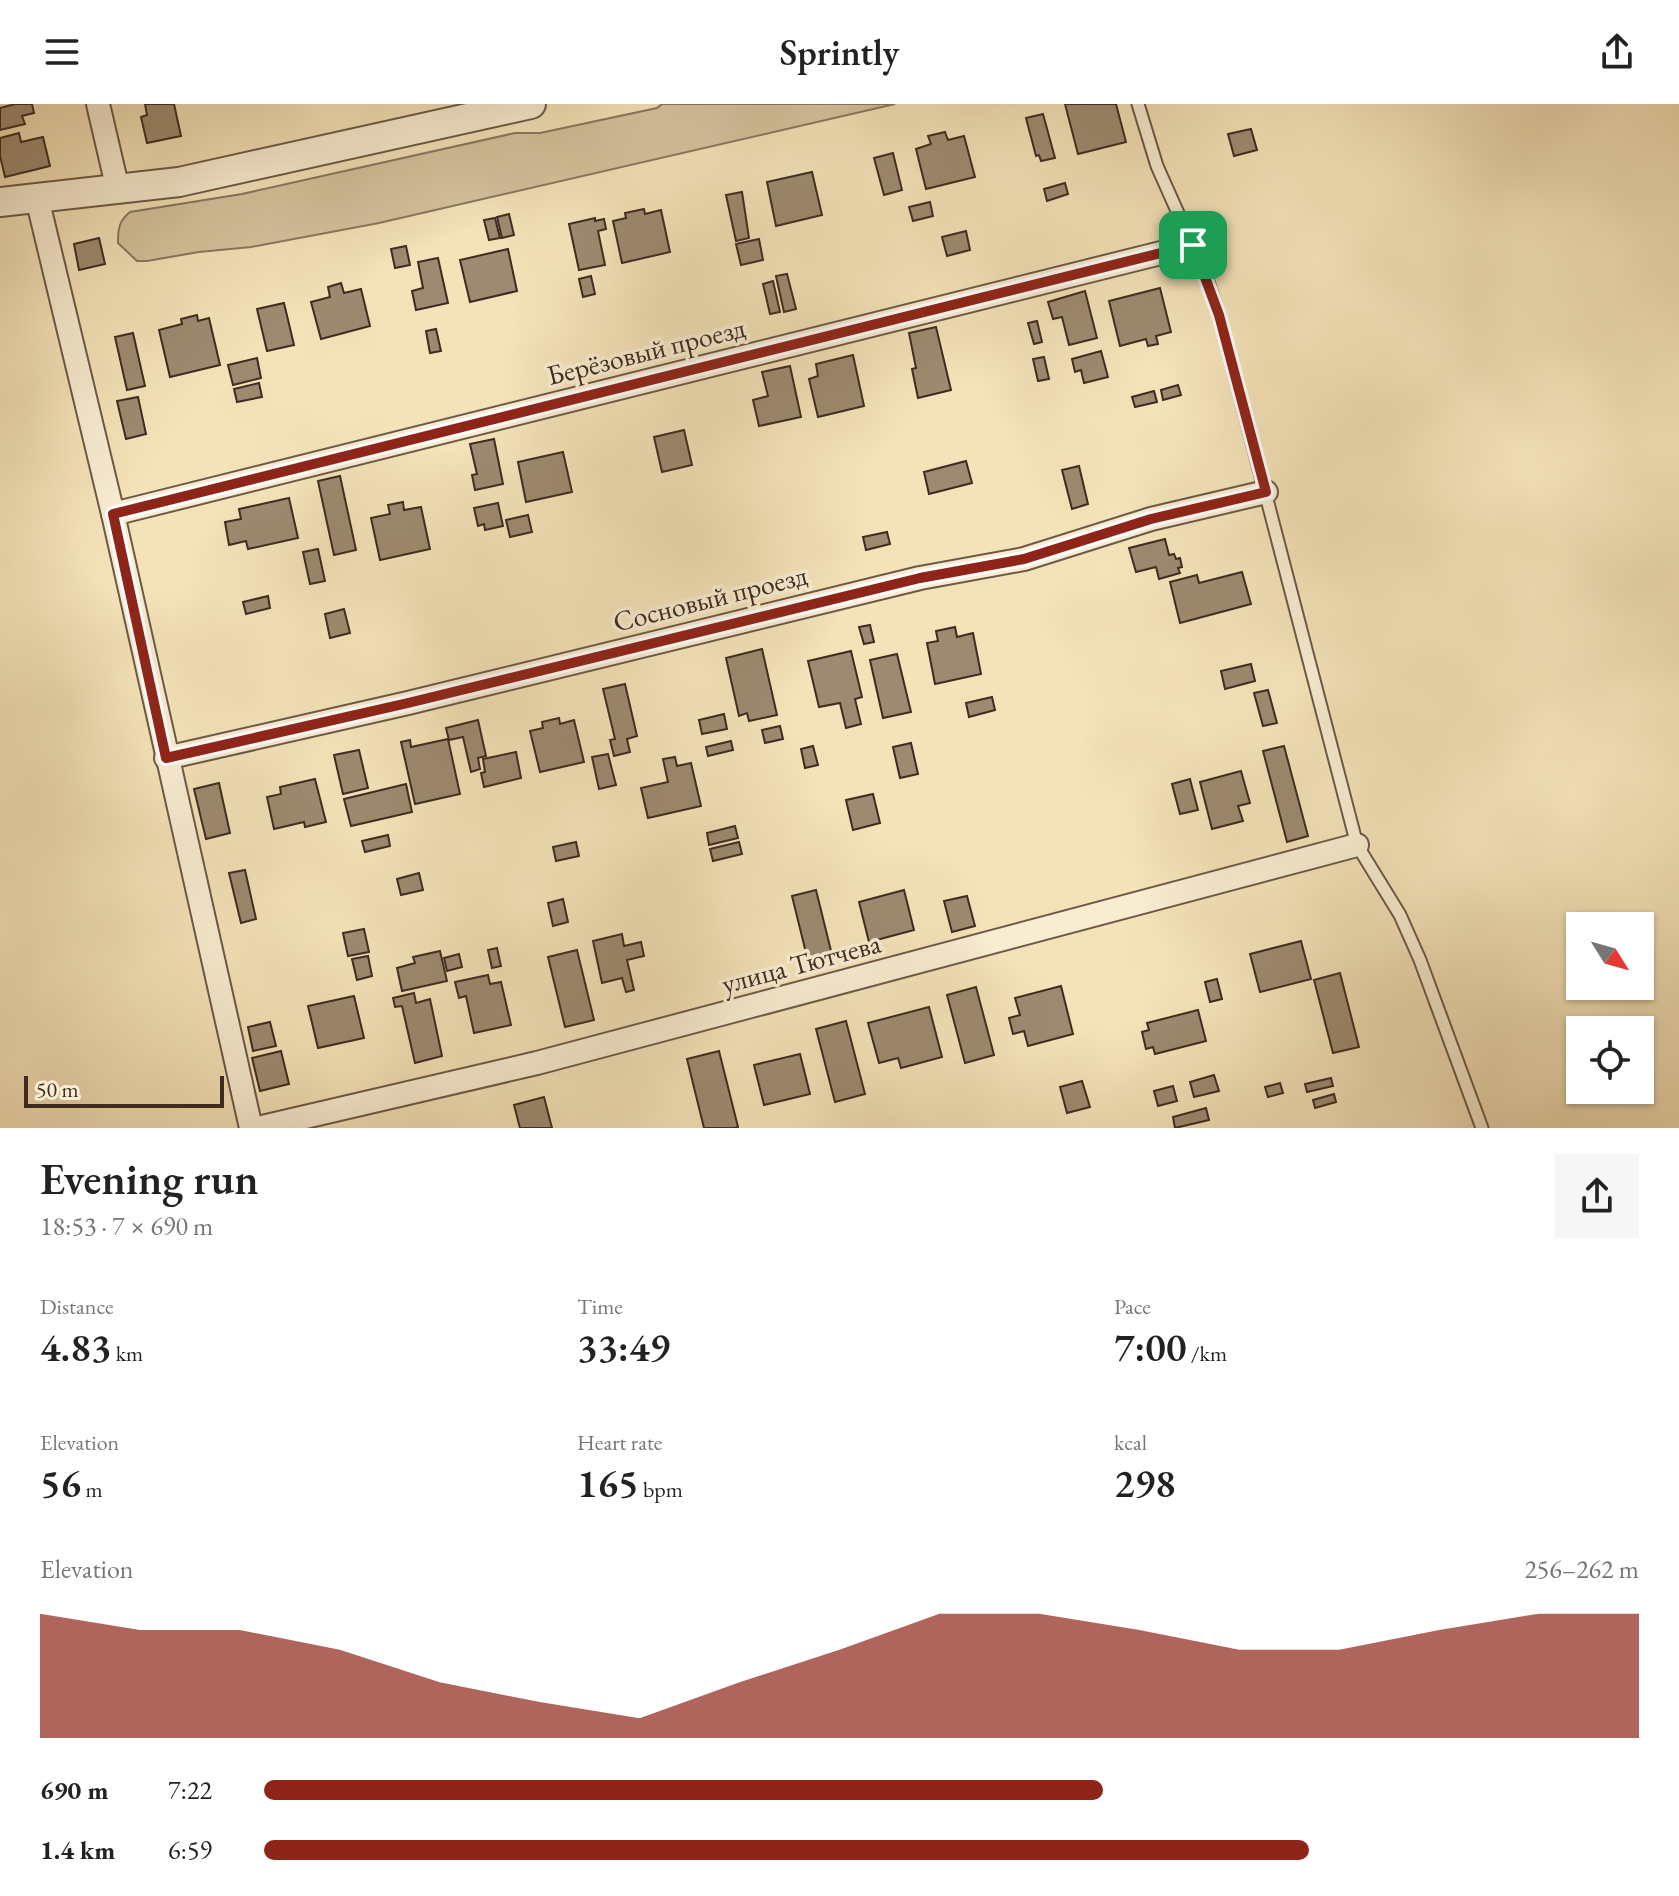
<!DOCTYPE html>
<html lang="en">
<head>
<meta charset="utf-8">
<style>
  :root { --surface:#fff; --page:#f6f6f6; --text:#222; --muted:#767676; --accent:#8f2418 }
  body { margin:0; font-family:"EB Garamond",serif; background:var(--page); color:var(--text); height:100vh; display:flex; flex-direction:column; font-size:30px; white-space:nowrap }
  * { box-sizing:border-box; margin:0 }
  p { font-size:26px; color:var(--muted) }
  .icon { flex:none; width:44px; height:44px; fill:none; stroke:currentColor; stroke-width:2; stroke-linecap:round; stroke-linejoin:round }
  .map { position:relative; height:1024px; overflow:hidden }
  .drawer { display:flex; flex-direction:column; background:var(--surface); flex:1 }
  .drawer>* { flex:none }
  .needle { width:52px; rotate:127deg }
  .controls { position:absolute; left:1566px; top:808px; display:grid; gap:16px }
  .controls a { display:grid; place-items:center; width:88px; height:88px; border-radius:0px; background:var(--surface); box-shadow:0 2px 6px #0004; font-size:40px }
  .scale { position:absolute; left:24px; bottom:20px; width:200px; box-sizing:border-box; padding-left:8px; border:4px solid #3f2b21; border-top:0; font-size:22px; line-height:28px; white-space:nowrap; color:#3f2b21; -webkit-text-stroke:6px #f8ecd1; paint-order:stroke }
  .pin { position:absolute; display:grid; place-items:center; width:68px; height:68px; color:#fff; margin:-34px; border-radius:16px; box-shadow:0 4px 12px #0006 }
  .round { display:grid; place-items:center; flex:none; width:84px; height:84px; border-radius:0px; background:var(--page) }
  .head { display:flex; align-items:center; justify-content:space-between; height:136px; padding:0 40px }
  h1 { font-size:44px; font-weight:600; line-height:60px }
  .figures { display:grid; grid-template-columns:repeat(3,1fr); gap:12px; height:136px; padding:8px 40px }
  .figures div { display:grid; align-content:center }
  .figures b { font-size:40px; font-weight:600 }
  .figures small { font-size:22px; font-weight:400 }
  .figures p { font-size:22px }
  .chart { height:224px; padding:16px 40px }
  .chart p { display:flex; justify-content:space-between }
  .chart svg { width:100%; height:144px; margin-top:8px; fill:var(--accent); opacity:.7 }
  ul { padding:0 40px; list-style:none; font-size:26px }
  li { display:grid; grid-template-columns:128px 96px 1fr; align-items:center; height:60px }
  li i { height:20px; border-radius:10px; background:var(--accent) }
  header { display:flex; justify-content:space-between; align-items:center; height:104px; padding:0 40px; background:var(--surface); font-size:36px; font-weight:600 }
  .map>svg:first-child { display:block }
</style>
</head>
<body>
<header><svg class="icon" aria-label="menu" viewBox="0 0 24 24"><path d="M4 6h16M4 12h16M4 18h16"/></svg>Sprintly<svg class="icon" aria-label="share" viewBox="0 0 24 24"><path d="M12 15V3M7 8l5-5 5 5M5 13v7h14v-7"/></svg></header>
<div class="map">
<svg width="1679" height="1024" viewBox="0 0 1679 1024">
  <rect width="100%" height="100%" fill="#f4e2b8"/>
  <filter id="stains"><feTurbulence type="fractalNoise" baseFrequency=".0025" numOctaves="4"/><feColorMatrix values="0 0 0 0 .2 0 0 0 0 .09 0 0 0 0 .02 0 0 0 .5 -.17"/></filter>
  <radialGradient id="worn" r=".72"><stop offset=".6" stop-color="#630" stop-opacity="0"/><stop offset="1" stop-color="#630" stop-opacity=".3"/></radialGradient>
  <path fill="#d5c39e" stroke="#8a7760" stroke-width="2" d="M662 0H895L379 119 251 143 199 148 147 157H137L118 139C118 124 119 117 130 108L242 90 515 29H540L657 4Z"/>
  <g fill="#9d8a70" stroke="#3f2b21" stroke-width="2">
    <polygon points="15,0 32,0 34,9 22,12 25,20 0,26 0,4"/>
    <polygon points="145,0 174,0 181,32 147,39 141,13 147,11"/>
    <polygon points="1065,0 1116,0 1126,38 1078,50"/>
    <polygon points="1043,10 1055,54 1041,57 1039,51 1036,52 1026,14"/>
    <polygon points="1251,25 1257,46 1234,52 1228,30"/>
    <polygon points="945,28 948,36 964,32 975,73 926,85 916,45 931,40 928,32"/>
    <polygon points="19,29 21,38 43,33 50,62 5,73 0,52 0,34"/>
    <polygon points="893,49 902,86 884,91 874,54"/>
    <polygon points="812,68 822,111 776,122 767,78"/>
    <polygon points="1065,79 1068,90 1047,97 1044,85"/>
    <polygon points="742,88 749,134 736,137 726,91"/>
    <polygon points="930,98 933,112 913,117 909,103"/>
    <polygon points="644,105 645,110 661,106 670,148 622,159 613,117 626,114 625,109"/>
    <polygon points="509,110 514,131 502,134 497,113"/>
    <polygon points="495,114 500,134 489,136 484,116"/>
    <polygon points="595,114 595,117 604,115 606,125 598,127 605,161 579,166 569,120"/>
    <polygon points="966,127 970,146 947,152 942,133"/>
    <polygon points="99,134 105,160 79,166 74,140"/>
    <polygon points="759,135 763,156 741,161 736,140"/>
    <polygon points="406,142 410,161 395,164 391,145"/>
    <polygon points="508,145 517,187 470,198 460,156"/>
    <polygon points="438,154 448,199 416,206 412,187 423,184 418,158"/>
    <polygon points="787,170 796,205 784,208 776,172"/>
    <polygon points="591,172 595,190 583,193 579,175"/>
    <polygon points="773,177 780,208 770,210 763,180"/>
    <polygon points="341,179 344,189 361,185 370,222 321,235 311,198 330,193 328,183"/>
    <polygon points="1160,184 1171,228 1156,232 1158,240 1148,242 1146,235 1120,242 1109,197"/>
    <polygon points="1085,187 1097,234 1069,241 1062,213 1053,215 1048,198"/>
    <polygon points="284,199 294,241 267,247 257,205"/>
    <polygon points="197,211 198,217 209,214 220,261 170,273 159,226 182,220 181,215"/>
    <polygon points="1037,217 1042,238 1034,240 1028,219"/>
    <polygon points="936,223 951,286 918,294 912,265 916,264 909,229"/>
    <polygon points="436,225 441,247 430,249 426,227"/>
    <polygon points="133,229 145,282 127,286 115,233"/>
    <polygon points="1101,247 1108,273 1084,279 1081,266 1075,268 1072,255"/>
    <polygon points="853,251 864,302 818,313 809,275 818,272 816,260"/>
    <polygon points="1044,253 1049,275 1038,277 1033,255"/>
    <polygon points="257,254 261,274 233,281 228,261"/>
    <polygon points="790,262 801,313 759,322 753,296 768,292 762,268"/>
    <polygon points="259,279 262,293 237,298 234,285"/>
    <polygon points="1178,281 1181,291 1163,296 1161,286"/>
    <polygon points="1154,287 1157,298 1135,303 1132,293"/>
    <polygon points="138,293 146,330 126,335 117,297"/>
    <polygon points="684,326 692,361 662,368 654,333"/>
    <polygon points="494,335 503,380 475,386 472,371 477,370 470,340"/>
    <polygon points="563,348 572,388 526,398 518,358"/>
    <polygon points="966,357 972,379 929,390 924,368"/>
    <polygon points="1079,362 1088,400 1072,405 1062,366"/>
    <polygon points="340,372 356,446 334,451 318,377"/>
    <polygon points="289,394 298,434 248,445 246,437 229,441 225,418 241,415 239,405"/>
    <polygon points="403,398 404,406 421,403 430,445 380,456 371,414 390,410 388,401"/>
    <polygon points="498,399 503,422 485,426 484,420 478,422 474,404"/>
    <polygon points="528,411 532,428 510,433 506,416"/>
    <polygon points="887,428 890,440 866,446 863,433"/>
    <polygon points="1165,435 1169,451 1174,450 1176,455 1180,454 1182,463 1178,464 1180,469 1159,475 1156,463 1136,468 1129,444"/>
    <polygon points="318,445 325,477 310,480 303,448"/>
    <polygon points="1242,468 1251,500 1180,519 1170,478 1197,471 1199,479"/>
    <polygon points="268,492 270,504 246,510 243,498"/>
    <polygon points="344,505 350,529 330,534 325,510"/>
    <polygon points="870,521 874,538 864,540 859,523"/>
    <polygon points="955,523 957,533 973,529 981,570 935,580 927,539 938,537 936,527"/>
    <polygon points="762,545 777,611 749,617 747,609 739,612 726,554"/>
    <polygon points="851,547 862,593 855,595 861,620 846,624 840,599 819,603 808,557"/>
    <polygon points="897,550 911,608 883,614 870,556"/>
    <polygon points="1251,560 1255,577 1225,585 1221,567"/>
    <polygon points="625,580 637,632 627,635 630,648 614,652 610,636 615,635 603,585"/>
    <polygon points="1268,586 1277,619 1263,622 1254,589"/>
    <polygon points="992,593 995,606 969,613 966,599"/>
    <polygon points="724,610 727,625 702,630 699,616"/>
    <polygon points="559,614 560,620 574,616 584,658 540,668 530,627 543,624 542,618"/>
    <polygon points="478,616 486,652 478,654 480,665 471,668 463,633 449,636 446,624"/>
    <polygon points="780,622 783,635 765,639 762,626"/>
    <polygon points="448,635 460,690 415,700 401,638 410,636 411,643"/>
    <polygon points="731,637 733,646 708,652 706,643"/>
    <polygon points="911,639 918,670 900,674 893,643"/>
    <polygon points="813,642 818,661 805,664 801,645"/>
    <polygon points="1284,642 1308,732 1287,738 1263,647"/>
    <polygon points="359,646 368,684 343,690 334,651"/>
    <polygon points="516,648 521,674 484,683 481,669 485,668 483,655"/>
    <polygon points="608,650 616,681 599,685 592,653"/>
    <polygon points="675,653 677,662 691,659 701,702 648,714 641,684 668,678 663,655"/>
    <polygon points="1241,667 1250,699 1238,702 1243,717 1212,725 1200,678"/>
    <polygon points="315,675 326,718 305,723 304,718 274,725 267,693 281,690 280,683"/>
    <polygon points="1190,675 1198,706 1180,710 1172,680"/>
    <polygon points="219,679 230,729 206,735 194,685"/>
    <polygon points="406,680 412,708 351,722 344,695"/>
    <polygon points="873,690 880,719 853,726 846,696"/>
    <polygon points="735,722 738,734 709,741 707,729"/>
    <polygon points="388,731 390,742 365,748 362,737"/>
    <polygon points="576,738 579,752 556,757 553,743"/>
    <polygon points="739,738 742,750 713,757 710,745"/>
    <polygon points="245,766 256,815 241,819 229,769"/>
    <polygon points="419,769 423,786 401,791 397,775"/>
    <polygon points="816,786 834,859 810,865 792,792"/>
    <polygon points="904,786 914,826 869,838 859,798"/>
    <polygon points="967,792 975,822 952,828 944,797"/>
    <polygon points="563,795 568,818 553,822 548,799"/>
    <polygon points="364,825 369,848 348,852 343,829"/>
    <polygon points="622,830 624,842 641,838 644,852 627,856 634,886 626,888 622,874 602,879 593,837"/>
    <polygon points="1301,837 1311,875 1260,888 1250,850"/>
    <polygon points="497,844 501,862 492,864 488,846"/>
    <polygon points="577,846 594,916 565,923 548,853"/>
    <polygon points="440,847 447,877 402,887 397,864 415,859 413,853"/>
    <polygon points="459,850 462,863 447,867 444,854"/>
    <polygon points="368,852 372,872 357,876 352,855"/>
    <polygon points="1340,869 1359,943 1333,949 1314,876"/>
    <polygon points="488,871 490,880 501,878 511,921 474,929 466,892 459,894 455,878"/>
    <polygon points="1217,875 1222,895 1210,898 1205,878"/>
    <polygon points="1061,882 1073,930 1028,942 1024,927 1013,930 1009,914 1020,911 1015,894"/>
    <polygon points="976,883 994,951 965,959 947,891"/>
    <polygon points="414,889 416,899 430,895 442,952 415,959 402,902 395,903 393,894"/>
    <polygon points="354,892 364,934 318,944 308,902"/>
    <polygon points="929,903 942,953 901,964 898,954 879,959 868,919"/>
    <polygon points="1198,906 1206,937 1155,950 1153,943 1146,945 1142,928 1149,926 1147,919"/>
    <polygon points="846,917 865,990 835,998 816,925"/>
    <polygon points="270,918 276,942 253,947 248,923"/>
    <polygon points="281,947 289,980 260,987 252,954"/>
    <polygon points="719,947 738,1023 734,1024 704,1024 687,955"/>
    <polygon points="800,950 810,990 764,1001 754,961"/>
    <polygon points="1214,971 1219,987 1194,993 1190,978"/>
    <polygon points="1331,974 1333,982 1307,988 1305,980"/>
    <polygon points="1082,977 1090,1003 1067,1009 1060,983"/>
    <polygon points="1280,979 1283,989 1268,993 1265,983"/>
    <polygon points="1173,982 1177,997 1158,1002 1154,987"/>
    <polygon points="1334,990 1336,998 1315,1004 1313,996"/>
    <polygon points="544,993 552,1024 520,1024 514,1001"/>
    <polygon points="1206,1004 1209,1016 1175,1024 1173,1013"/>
  </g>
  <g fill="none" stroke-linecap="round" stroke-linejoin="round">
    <g stroke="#6c5947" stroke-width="15">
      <polyline id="service" points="1138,0 1157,62 1206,172 1219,211 1357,741 1400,811 1420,856 1482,1024"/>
    </g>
    <g stroke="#6c5947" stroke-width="26">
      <g id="minor">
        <polyline points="98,0 118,86"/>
        <polyline points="37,94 113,410 251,1024"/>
        <polyline points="113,410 1193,141"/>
        <polyline points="166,654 408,599 920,474 1024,455 1151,415 1266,388"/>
        <polyline points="258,1024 537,959 1357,741"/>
      </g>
    </g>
    <g stroke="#6c5947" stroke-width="32">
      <polyline id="tertiary" points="0,98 179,78 531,0"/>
    </g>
    <use href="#service" stroke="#f8ecd1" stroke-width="11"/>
    <use href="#minor" stroke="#f8ecd1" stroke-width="22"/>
    <use href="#tertiary" stroke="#f8ecd1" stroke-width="28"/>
  </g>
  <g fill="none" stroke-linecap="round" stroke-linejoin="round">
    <g stroke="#fff" stroke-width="16">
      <polygon id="route" points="1193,141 1219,211 1266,388 1151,415 1024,455 920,474 408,599 166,654 113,410"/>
    </g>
    <use href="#route" stroke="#8f2418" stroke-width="10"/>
  </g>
  <g text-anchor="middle" stroke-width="7" stroke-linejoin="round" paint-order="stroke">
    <g font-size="28" fill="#3f2b21" stroke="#f8ecd1">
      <text transform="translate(646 247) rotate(-14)" y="10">Берёзовый проезд</text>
      <text transform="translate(710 494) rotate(-14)" y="10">Сосновый проезд</text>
      <text transform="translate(801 859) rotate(-15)" y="10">улица Тютчева</text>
    </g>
  </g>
  <rect width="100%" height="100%" filter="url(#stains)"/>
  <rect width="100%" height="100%" fill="url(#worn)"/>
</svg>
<div class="controls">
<a><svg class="needle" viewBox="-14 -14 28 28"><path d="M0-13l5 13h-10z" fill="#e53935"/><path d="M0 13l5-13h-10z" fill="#767676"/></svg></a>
<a><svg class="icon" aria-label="locate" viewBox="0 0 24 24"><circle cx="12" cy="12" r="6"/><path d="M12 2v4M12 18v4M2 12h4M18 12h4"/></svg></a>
</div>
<div class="scale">50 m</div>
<div class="pin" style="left:1193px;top:141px;background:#1e9e55"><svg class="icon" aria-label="arrive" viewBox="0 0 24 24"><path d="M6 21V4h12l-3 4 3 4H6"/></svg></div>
</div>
<section class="drawer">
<div class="head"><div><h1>Evening run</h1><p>18:53 · 7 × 690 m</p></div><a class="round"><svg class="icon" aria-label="share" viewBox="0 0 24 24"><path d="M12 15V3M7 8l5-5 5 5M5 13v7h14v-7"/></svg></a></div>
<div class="figures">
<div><p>Distance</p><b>4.83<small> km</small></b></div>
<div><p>Time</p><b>33:49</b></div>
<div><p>Pace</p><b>7:00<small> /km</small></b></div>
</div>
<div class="figures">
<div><p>Elevation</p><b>56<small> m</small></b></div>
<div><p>Heart rate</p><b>165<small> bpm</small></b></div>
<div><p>kcal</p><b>298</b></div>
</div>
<div class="chart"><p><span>Elevation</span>256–262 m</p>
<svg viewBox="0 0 160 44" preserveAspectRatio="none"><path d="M0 44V6L10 11L20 11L30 17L40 27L50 33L60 38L70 27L80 17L90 6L100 6L110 11L120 17L130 17L140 11L150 6L160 6V44z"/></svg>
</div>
<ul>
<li><b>690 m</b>7:22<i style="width:61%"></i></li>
<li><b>1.4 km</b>6:59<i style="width:76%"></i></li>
</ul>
</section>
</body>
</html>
